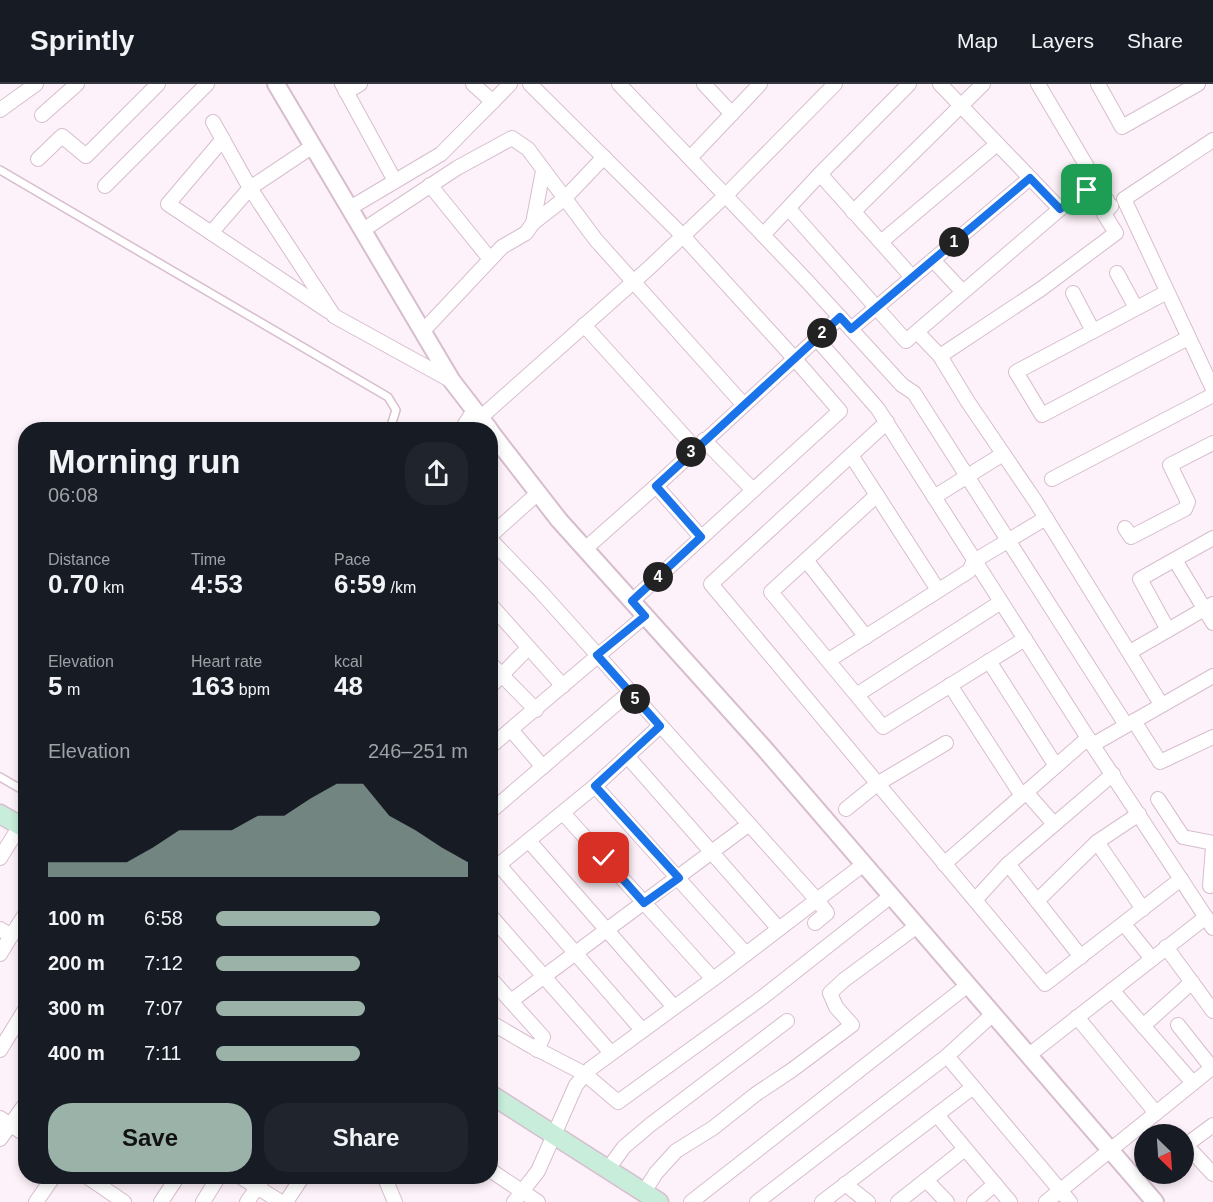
<!DOCTYPE html>
<html lang="en">
<head>
<meta charset="utf-8">
<style>
  :root { --surface:#171b24; --page:#20242c; --text:#f1f3f6; --muted:#9ea1a6; --line:#363941; --accent:#9ab2a8 }
  body { margin:0; font-family:Helvetica,sans-serif; background:var(--page); color:var(--text); height:100vh; display:flex; flex-direction:column; font-size:22px; white-space:nowrap }
  * { box-sizing:border-box; margin:0 }
  p { font-size:20px; color:var(--muted) }
  .icon { flex:none; width:33px; height:33px; fill:none; stroke:currentColor; stroke-width:2; stroke-linecap:round; stroke-linejoin:round }
  .map { position:relative; flex:1; overflow:hidden }
  .sheet { position:absolute; left:18px; top:338px; width:480px; height:762px; display:flex; flex-direction:column; background:var(--surface); border-radius:24px; box-shadow:0 3px 9px #0003 }
  .sheet>* { flex:none }
  .needle { width:39px; rotate:155deg }
  .controls { position:absolute; left:1134px; top:1040px; display:grid; gap:12px }
  .controls a { display:grid; place-items:center; width:60px; height:60px; border-radius:50%; background:var(--surface); box-shadow:0 3px 9px #0003; font-size:30px }
  .pin { position:absolute; display:grid; place-items:center; width:51px; height:51px; color:#fff; margin:-26px; border-radius:12px; box-shadow:0 3px 9px #0006 }
  .km { position:absolute; width:30px; height:30px; margin:-15px; border-radius:50%; background:#222; color:#fff; font-size:16px; line-height:30px; text-align:center }
  .round { display:grid; place-items:center; flex:none; width:63px; height:63px; border-radius:24px; background:var(--page) }
  .overview { display:flex; align-items:center; justify-content:space-between; height:102px; padding:0 30px }
  h1 { font-size:33px; font-weight:700; line-height:45px }
  .figures { display:grid; grid-template-columns:repeat(3,1fr); gap:9px; height:102px; padding:6px 30px }
  .figures div { display:grid; align-content:center }
  .figures b { font-size:26px; font-weight:700 }
  .figures small { font-size:16px; font-weight:400 }
  .figures p { font-size:16px }
  .chart { height:168px; padding:12px 30px }
  .chart p { display:flex; justify-content:space-between }
  .chart svg { width:100%; height:108px; margin-top:6px; fill:var(--accent); opacity:.7 }
  .button { display:flex; gap:12px; margin-top:auto; padding:12px 30px }
  .button a { flex:1; height:69px; border-radius:24px; background:var(--accent); color:#111; font-size:24px; font-weight:700; line-height:69px; text-align:center }
  .button a+a { background:var(--page); color:var(--text) }
  ul { padding:0 30px; list-style:none; font-size:20px }
  li { display:grid; grid-template-columns:96px 72px 1fr; align-items:center; height:45px }
  li i { height:15px; border-radius:8px; background:var(--accent) }
  header { display:flex; align-items:center; gap:36px; box-sizing:border-box; height:84px; padding:0 30px; background:var(--surface); border-bottom:2px solid var(--line) }
  header strong { font-size:28px }
  nav { display:flex; gap:33px; margin-inline-start:auto; font-size:21px }
  .map>svg:first-child { display:block }
</style>
</head>
<body>
<header>
<strong>Sprintly</strong>
<nav><a>Map</a><a>Layers</a><a>Share</a></nav>
</header>
<div class="map">
<svg width="1213" height="1118" viewBox="0 0 1213 1118">
  <rect width="100%" height="100%" fill="#fdf2f9"/>
  <g fill="none" stroke-linecap="round" stroke-linejoin="round">
    <g stroke="#d7bdce" stroke-width="10">
      <g id="service">
        <polyline points="0,86 388,313 396,326 390,345"/>
        <polyline points="0,693 26,708"/>
      </g>
    </g>
    <g stroke="#d7bdce" stroke-width="16">
      <g id="minor">
        <polyline points="342,0 395,97"/>
        <polyline points="473,0 493,18"/>
        <polyline points="530,0 682,151 794,274 840,327 632,517"/>
        <polyline points="619,0 806,196 902,301 914,309 1126,641"/>
        <polyline points="704,0 732,30"/>
        <polyline points="909,0 820,90 912,193"/>
        <polyline points="940,0 1060,125 1087,106 1111,122"/>
        <polyline points="1038,0 1108,118"/>
        <polyline points="1098,0 1122,43 1198,0"/>
        <polyline points="346,8 360,0"/>
        <polyline points="0,26 36,0"/>
        <polyline points="42,31 77,0"/>
        <polyline points="213,38 250,104 313,62"/>
        <polyline points="223,55 168,120 328,227"/>
        <polyline points="1213,56 1124,115 1213,305"/>
        <polyline points="690,74 760,0"/>
        <polyline points="38,75 62,52 86,72 158,0"/>
        <polyline points="430,101 490,175"/>
        <polyline points="105,102 207,0"/>
        <polyline points="350,124 441,70 510,0"/>
        <polyline points="789,125 906,257 1060,125"/>
        <polyline points="853,128 983,0"/>
        <polyline points="533,139 564,115 604,73"/>
        <polyline points="363,146 457,84 512,54 528,65 596,156 743,320"/>
        <polyline points="211,149 250,104 334,232 452,297"/>
        <polyline points="763,151 820,90"/>
        <polyline points="881,158 997,60"/>
        <polyline points="933,176 963,208"/>
        <polyline points="1117,189 1136,224"/>
        <polyline points="1167,208 1016,288 1042,331 1188,254"/>
        <polyline points="1073,209 1093,247"/>
        <polyline points="584,241 695,364"/>
        <polyline points="851,245 1030,94"/>
        <polyline points="423,247 502,163 526,149 533,139 543,87"/>
        <polyline points="917,248 940,272 968,318 1036,418 1161,620"/>
        <polyline points="816,254 878,325 1088,654 1213,844"/>
        <polyline points="940,272 1041,205 1116,149 1104,130 1111,122"/>
        <polyline points="480,334 649,184 725,112 835,0"/>
        <polyline points="887,338 711,500 1045,900 1181,795"/>
        <polyline points="462,345 474,326"/>
        <polyline points="704,356 753,406"/>
        <polyline points="851,371 938,506"/>
        <polyline points="1052,395 1213,311"/>
        <polyline points="656,402 701,453"/>
        <polyline points="877,411 771,508 883,643 1025,555"/>
        <polyline points="934,413 1003,370"/>
        <polyline points="1125,444 1131,453 1185,425 1188,418 1170,381 1213,359"/>
        <polyline points="490,452 538,409"/>
        <polyline points="490,455 541,508 817,816 827,829 815,839"/>
        <polyline points="585,465 656,402 840,233"/>
        <polyline points="806,476 866,553"/>
        <polyline points="1175,476 1213,539"/>
        <polyline points="490,520 563,602"/>
        <polyline points="1168,546 1140,495 1213,454"/>
        <polyline points="1130,568 1213,520"/>
        <polyline points="829,576 969,487 974,477 1046,434"/>
        <polyline points="989,577 1056,682"/>
        <polyline points="490,579 536,626"/>
        <polyline points="950,601 1022,712"/>
        <polyline points="490,603 528,564"/>
        <polyline points="858,610 1001,518"/>
        <polyline points="1134,637 1160,678 1213,653"/>
        <polyline points="512,647 543,683"/>
        <polyline points="1094,660 1213,592"/>
        <polyline points="490,663 645,532"/>
        <polyline points="628,673 779,845"/>
        <polyline points="595,702 746,870"/>
        <polyline points="1026,708 1054,740"/>
        <polyline points="1158,715 1183,753 1213,759"/>
        <polyline points="846,725 877,700 946,659"/>
        <polyline points="490,728 630,608"/>
        <polyline points="563,729 713,895"/>
        <polyline points="529,757 674,923"/>
        <polyline points="1097,758 1143,825"/>
        <polyline points="0,774 20,742"/>
        <polyline points="944,780 1088,654"/>
        <polyline points="499,781 642,946"/>
        <polyline points="490,788 595,702 660,642"/>
        <polyline points="1210,802 1213,763"/>
        <polyline points="975,816 1008,780"/>
        <polyline points="1037,817 1097,758 1139,730"/>
        <polyline points="490,831 611,969"/>
        <polyline points="1124,840 1152,875"/>
        <polyline points="0,845 11,852 26,829"/>
        <polyline points="1166,863 1213,927"/>
        <polyline points="0,870 11,852"/>
        <polyline points="1081,873 1008,780 1113,690"/>
        <polyline points="490,894 543,953 537,966"/>
        <polyline points="1112,906 1193,999"/>
        <polyline points="511,917 748,741"/>
        <polyline points="993,930 947,972 1070,1118"/>
        <polyline points="1077,933 1156,1029"/>
        <polyline points="490,938 531,962 585,990 618,1018 763,913 891,812"/>
        <polyline points="1178,941 1212,984"/>
        <polyline points="1143,942 1192,898"/>
        <polyline points="0,966 26,924"/>
        <polyline points="1029,971 1206,833"/>
        <polyline points="937,1031 1010,1118"/>
        <polyline points="0,1034 26,1051"/>
        <polyline points="1213,1041 1186,1061 1213,1090"/>
        <polyline points="0,1055 26,1019"/>
        <polyline points="608,1085 624,1063 650,1041 787,937"/>
        <polyline points="490,1086 538,1118"/>
        <polyline points="86,1092 124,1118"/>
        <polyline points="239,1092 281,1118"/>
        <polyline points="384,1092 395,1118"/>
        <polyline points="926,1096 947,1118"/>
        <polyline points="845,1100 868,1118"/>
        <polyline points="644,1108 656,1089 676,1067 713,1044 756,1010 792,986 852,941 836,923 830,909 844,896 917,842"/>
        <polyline points="36,1118 54,1092"/>
        <polyline points="161,1118 178,1092"/>
        <polyline points="203,1118 219,1092"/>
        <polyline points="247,1118 265,1092"/>
        <polyline points="286,1118 303,1092"/>
        <polyline points="514,1118 538,1087 576,1001 590,985 720,890 864,780"/>
        <polyline points="691,1118 968,901"/>
        <polyline points="757,1118 947,972"/>
        <polyline points="822,1118 972,1004"/>
        <polyline points="898,1118 965,1065"/>
        <polyline points="974,1118 995,1100"/>
        <polyline points="1046,1118 1213,983"/>
      </g>
    </g>
    <g stroke="#d7bdce" stroke-width="20">
      <g id="tertiary">
        <polyline points="276,0 452,297 489,345"/>
        <polyline points="490,347 559,436 763,663 1155,1118"/>
      </g>
    </g>
    <g stroke="#d7bdce" stroke-width="21">
      <g id="secondary">
        <polyline points="0,730 26,745"/>
        <polyline points="490,1010 659,1118"/>
      </g>
    </g>
    <use href="#service" stroke="#fff" stroke-width="7"/>
    <use href="#minor" stroke="#fff" stroke-width="14"/>
    <use href="#tertiary" stroke="#fff" stroke-width="16"/>
    <use href="#secondary" stroke="#c8eddb" stroke-width="18"/>
  </g>
  <g fill="none" stroke-linecap="round" stroke-linejoin="round">
    <g stroke="#fff" stroke-width="12">
      <polyline id="route" points="604,774 644,819 679,794 595,702 660,642 597,571 645,532 632,517 701,453 656,402 840,233 851,245 1030,94 1060,125 1087,106"/>
    </g>
    <use href="#route" stroke="#1a73e8" stroke-width="8"/>
  </g>
</svg>
<div class="controls">
<a><svg class="needle" viewBox="-14 -14 28 28"><path d="M0-13l5 13h-10z" fill="#e53935"/><path d="M0 13l5-13h-10z" fill="#9ea1a6"/></svg></a>
</div>
<div class="pin" style="left:1087px;top:106px;background:#1e9e55"><svg class="icon" aria-label="arrive" viewBox="0 0 24 24"><path d="M6 21V4h12l-3 4 3 4H6"/></svg></div>
<div class="pin" style="left:604px;top:774px;background:#d93025"><svg class="icon" aria-label="check" viewBox="0 0 24 24"><path d="M5 12l5 5 9-10"/></svg></div>
<b class="km" style="left:954px;top:158px">1</b>
<b class="km" style="left:822px;top:249px">2</b>
<b class="km" style="left:691px;top:368px">3</b>
<b class="km" style="left:658px;top:493px">4</b>
<b class="km" style="left:635px;top:615px">5</b>
<section class="sheet">
<div class="overview"><div><h1>Morning run</h1><p>06:08</p></div><a class="round"><svg class="icon" aria-label="share" viewBox="0 0 24 24"><path d="M12 15V3M7 8l5-5 5 5M5 13v7h14v-7"/></svg></a></div>
<div class="figures">
<div><p>Distance</p><b>0.70<small> km</small></b></div>
<div><p>Time</p><b>4:53</b></div>
<div><p>Pace</p><b>6:59<small> /km</small></b></div>
</div>
<div class="figures">
<div><p>Elevation</p><b>5<small> m</small></b></div>
<div><p>Heart rate</p><b>163<small> bpm</small></b></div>
<div><p>kcal</p><b>48</b></div>
</div>
<div class="chart"><p><span>Elevation</span>246–251 m</p>
<svg viewBox="0 0 160 44" preserveAspectRatio="none"><path d="M0 44V38L10 38L20 38L30 38L40 32L50 25L60 25L70 25L80 19L90 19L100 12L110 6L120 6L130 19L140 25L150 32L160 38V44z"/></svg>
</div>
<ul>
<li><b>100 m</b>6:58<i style="width:65%"></i></li>
<li><b>200 m</b>7:12<i style="width:57%"></i></li>
<li><b>300 m</b>7:07<i style="width:59%"></i></li>
<li><b>400 m</b>7:11<i style="width:57%"></i></li>
</ul>
<div class="button"><a>Save</a><a>Share</a></div>
</section>
</div>
</body>
</html>
